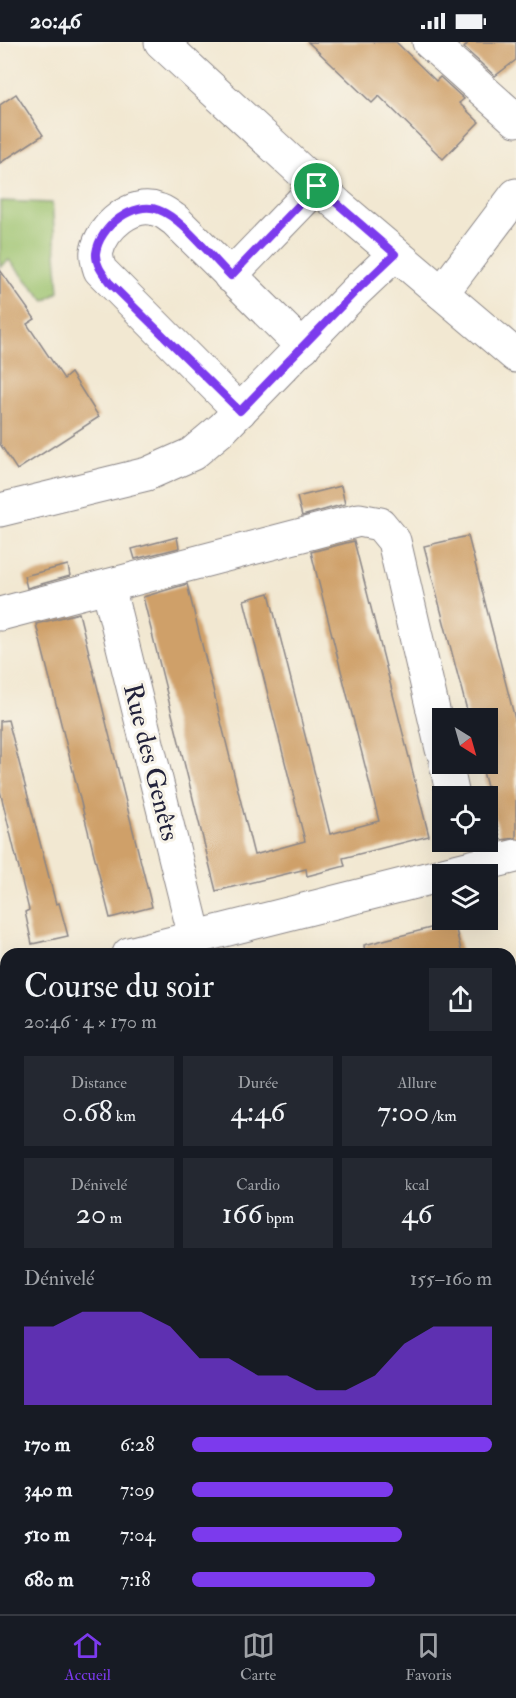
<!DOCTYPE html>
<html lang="fr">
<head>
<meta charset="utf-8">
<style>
  :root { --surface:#171b24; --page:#242831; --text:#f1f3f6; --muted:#9ea1a6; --line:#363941; --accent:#7c3aed }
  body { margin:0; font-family:"IM FELL Double Pica",serif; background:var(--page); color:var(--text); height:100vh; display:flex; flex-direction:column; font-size:22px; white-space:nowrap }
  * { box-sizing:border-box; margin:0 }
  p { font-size:20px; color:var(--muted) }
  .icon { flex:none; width:33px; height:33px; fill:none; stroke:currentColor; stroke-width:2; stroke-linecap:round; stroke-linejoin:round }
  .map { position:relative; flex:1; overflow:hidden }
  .drawer { position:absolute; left:0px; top:906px; width:516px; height:666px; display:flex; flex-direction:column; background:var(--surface); border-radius:18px 18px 0 0; box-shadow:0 6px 24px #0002 }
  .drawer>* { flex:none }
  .needle { width:39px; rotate:143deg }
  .controls { position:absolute; left:432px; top:666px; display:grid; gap:12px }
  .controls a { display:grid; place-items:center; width:66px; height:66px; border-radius:0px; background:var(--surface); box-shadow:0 6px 24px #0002; font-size:30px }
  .pin { position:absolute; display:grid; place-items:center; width:51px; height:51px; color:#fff; margin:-26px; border:3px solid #fff; border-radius:50%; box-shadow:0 2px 6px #0007 }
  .round { display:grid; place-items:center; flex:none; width:63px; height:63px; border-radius:0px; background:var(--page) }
  .headline { display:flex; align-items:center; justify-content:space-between; height:102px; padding:0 24px }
  h1 { font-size:33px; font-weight:600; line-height:45px }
  .figures { display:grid; grid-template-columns:repeat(3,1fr); gap:9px; height:102px; padding:6px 24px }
  .figures div { display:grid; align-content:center; border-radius:0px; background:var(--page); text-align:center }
  .figures b { font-size:30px; font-weight:600 }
  .figures small { font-size:16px; font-weight:400 }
  .figures p { font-size:16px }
  .chart { height:168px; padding:12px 24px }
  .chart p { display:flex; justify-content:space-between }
  .chart svg { width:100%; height:108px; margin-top:6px; fill:var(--accent); opacity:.7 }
  ul { padding:0 24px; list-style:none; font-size:20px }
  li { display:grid; grid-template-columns:96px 72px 1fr; align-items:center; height:45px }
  li i { height:15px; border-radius:8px; background:var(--accent) }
  .status { display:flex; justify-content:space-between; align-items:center; height:42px; padding:0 30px; background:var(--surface); direction:ltr }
  .status svg { height:16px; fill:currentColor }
  .dock { display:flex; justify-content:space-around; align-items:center; height:84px; border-top:2px solid var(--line); background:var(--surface); font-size:16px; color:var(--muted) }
  .dock a { display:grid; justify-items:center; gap:3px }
  .dock .current { color:var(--accent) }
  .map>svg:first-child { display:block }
</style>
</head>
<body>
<div class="status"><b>20:46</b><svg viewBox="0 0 49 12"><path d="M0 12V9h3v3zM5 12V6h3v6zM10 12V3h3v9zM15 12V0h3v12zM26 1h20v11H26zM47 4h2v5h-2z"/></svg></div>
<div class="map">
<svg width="516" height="1572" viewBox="0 0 516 1572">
  <rect width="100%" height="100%" fill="#f7f3e8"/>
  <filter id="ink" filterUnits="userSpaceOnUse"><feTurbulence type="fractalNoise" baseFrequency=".0167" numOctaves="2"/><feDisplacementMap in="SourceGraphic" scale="12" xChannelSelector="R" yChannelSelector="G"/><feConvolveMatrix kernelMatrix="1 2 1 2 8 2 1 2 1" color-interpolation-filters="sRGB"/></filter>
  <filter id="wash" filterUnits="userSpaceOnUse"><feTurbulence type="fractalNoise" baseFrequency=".008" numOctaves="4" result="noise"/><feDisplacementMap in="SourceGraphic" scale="24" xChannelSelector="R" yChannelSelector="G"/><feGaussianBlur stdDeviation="1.35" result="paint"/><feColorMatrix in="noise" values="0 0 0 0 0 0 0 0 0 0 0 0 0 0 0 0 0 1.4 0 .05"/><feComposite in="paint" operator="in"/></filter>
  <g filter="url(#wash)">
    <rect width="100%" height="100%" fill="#f2e8d2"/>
    <g fill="#9dc36e" stroke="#607254" stroke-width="1.5">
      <polygon points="0,159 52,161 59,250 45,259 9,218 0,225"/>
      <polygon points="0,1257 6,1265 6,1494 0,1496"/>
    </g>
    <g id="blocks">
      <g fill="#cfa069">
        <polygon points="308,0 396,0 436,39 440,35 464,57 459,61 479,80 443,117 379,54 372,61"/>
        <polygon points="469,0 516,0 516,18 495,34 464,6"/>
        <polygon points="16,52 43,93 0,121 0,63"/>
        <polygon points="0,228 35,277 27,282 64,337 71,331 99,375 17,428 0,402"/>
        <polygon points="341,444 345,462 302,474 297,455"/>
        <polygon points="468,494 516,681 516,796 501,798 481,722 488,722 488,676 469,676 424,504"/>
        <polygon points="177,495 179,506 135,517 132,507"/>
        <polygon points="354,499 429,794 343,816 345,824 307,834 306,827 216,849 143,555 187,542 254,813 305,799 244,558 269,551 330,792 379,779 311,510"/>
        <polygon points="68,523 70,534 27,546 24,534"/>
        <polygon points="79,571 152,865 110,876 36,582"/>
        <polygon points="8,678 56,862 59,861 68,894 32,902 25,870 29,868 0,749 0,679"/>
        <polygon points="454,880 462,912 365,912 364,903"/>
      </g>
    </g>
  </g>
  <g filter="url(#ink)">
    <use href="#blocks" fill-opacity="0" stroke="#8a8586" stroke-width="1.5"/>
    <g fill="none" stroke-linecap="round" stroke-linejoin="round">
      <g stroke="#8a8586" stroke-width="35">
        <g id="minor">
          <polyline points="429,0 516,78"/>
          <polyline points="230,234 317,144"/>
          <polyline points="442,251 516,153"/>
          <path d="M240 369 100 228C98 222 96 214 97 209 102 185 133 158 158 168 164 169 170 175 175 178L303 305"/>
          <polyline points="0,468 147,432 192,412 223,386 356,249 395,212"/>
          <polyline points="108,544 195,895"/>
          <polyline points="0,572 359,478 380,482 394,499 442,707"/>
          <polyline points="446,722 453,754"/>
          <polyline points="443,832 516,814"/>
          <polyline points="129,912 442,833"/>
          <polyline points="0,945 6,943"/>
          <polyline points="510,1364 516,1359"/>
        </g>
      </g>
      <g stroke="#8a8586" stroke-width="35">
        <polyline id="tertiary" points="161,0 338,163 516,314"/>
      </g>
      <g stroke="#8a8586" stroke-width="35">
        <polyline id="secondary" points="510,1558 516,1549"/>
      </g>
      <use href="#minor" stroke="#fff" stroke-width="33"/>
      <use href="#tertiary" stroke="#fff" stroke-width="33"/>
      <use href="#secondary" stroke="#fff" stroke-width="33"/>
    </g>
  </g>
  <g fill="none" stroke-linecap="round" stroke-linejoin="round" filter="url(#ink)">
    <g stroke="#fff" stroke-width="12">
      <path id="route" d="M317 144 395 212 356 249 240 369 109 240C103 232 95 222 96 211 99 185 134 158 159 168 182 176 212 216 231 234Z"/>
    </g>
    <use href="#route" stroke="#7c3aed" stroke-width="8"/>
  </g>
  <g text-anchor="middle" stroke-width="6" stroke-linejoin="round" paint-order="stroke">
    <g font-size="26" fill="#22223b" stroke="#f7f3e8">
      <text transform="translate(152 720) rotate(76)" y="9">Rue des Genêts</text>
    </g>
  </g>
</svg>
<div class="controls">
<a><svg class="needle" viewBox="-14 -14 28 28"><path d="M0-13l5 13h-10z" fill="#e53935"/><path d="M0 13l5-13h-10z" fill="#9ea1a6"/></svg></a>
<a><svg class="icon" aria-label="locate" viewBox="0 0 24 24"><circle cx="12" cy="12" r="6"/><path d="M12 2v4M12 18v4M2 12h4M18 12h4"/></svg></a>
<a><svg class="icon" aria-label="layers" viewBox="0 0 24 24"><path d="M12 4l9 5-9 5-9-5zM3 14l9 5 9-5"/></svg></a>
</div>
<div class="pin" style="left:317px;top:144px;background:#1e9e55"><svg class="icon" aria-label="arrive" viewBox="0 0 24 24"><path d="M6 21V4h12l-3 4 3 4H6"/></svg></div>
<section class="drawer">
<div class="headline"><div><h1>Course du soir</h1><p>20:46 · 4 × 170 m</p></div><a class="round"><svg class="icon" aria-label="share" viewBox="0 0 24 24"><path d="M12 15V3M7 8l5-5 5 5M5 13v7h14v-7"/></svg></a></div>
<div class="figures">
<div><p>Distance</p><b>0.68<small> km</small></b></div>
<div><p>Durée</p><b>4:46</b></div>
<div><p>Allure</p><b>7:00<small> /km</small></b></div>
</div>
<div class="figures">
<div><p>Dénivelé</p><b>20<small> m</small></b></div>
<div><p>Cardio</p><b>166<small> bpm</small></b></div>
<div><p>kcal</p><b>46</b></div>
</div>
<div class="chart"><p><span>Dénivelé</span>155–160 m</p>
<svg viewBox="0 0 160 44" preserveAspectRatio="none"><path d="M0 44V12L10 12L20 6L30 6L40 6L50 12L60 25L70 25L80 32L90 32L100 38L110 38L120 32L130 19L140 12L150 12L160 12V44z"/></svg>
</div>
<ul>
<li><b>170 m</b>6:28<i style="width:100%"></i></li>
<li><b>340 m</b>7:09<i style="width:67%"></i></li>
<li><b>510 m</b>7:04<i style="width:70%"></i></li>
<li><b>680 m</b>7:18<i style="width:61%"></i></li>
</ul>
</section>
</div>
<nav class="dock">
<a class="current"><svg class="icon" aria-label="home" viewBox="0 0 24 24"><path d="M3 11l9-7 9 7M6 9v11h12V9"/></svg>Accueil</a>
<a><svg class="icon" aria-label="map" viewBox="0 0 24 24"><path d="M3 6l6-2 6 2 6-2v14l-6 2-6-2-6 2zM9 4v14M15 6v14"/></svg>Carte</a>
<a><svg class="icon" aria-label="saved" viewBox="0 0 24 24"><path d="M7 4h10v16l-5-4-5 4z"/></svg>Favoris</a>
</nav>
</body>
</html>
